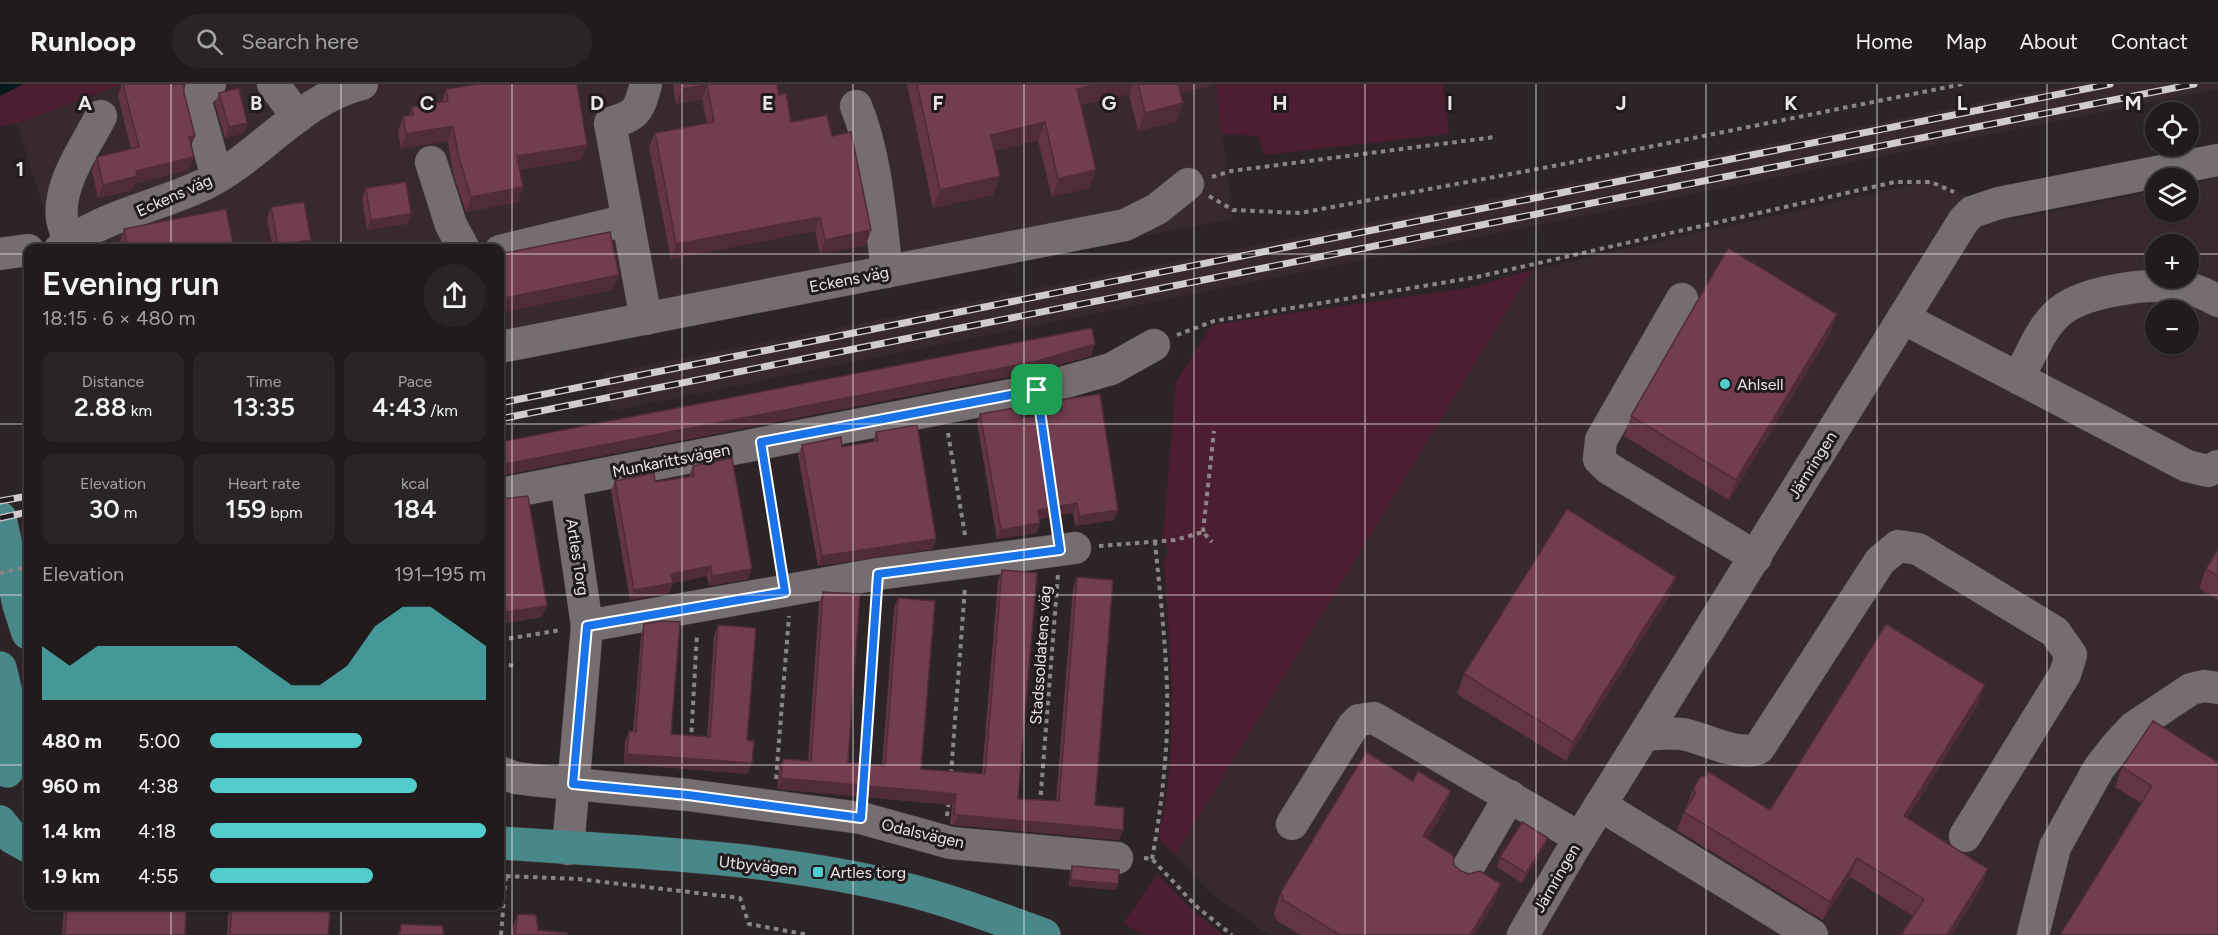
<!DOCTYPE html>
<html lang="en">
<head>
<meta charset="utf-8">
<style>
  :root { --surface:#211b1c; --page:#292425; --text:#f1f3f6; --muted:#a2a1a3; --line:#3e393b; --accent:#53cdcb }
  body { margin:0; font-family:Figtree,sans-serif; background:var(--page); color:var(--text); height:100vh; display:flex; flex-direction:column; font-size:22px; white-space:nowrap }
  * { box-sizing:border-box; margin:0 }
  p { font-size:20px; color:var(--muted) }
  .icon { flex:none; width:33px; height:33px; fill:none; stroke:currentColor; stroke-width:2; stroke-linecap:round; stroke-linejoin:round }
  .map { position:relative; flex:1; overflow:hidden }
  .details { position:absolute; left:24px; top:160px; width:480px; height:666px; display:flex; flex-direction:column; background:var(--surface); border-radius:12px; box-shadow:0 2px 4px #0004,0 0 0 2px var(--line) }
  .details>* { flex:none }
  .buttons { position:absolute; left:2145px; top:18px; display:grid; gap:12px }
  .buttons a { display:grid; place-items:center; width:54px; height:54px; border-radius:50%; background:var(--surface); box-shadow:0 2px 4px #0004,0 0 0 2px var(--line); font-size:30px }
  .pin { position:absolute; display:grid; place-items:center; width:51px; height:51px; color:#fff; margin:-26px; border-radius:12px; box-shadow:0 3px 9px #0006 }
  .round { display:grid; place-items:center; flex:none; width:63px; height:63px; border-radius:32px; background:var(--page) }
  .summary { display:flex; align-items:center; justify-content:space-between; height:102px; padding:0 18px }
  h1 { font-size:33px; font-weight:600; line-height:45px }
  .stats { display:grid; grid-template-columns:repeat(3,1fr); gap:9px; height:102px; padding:6px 18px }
  .stats div { display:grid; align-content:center; border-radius:12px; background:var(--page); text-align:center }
  .stats b { font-size:26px; font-weight:600 }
  .stats small { font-size:16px; font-weight:400 }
  .stats p { font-size:16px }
  .chart { height:168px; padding:12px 18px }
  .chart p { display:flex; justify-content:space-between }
  .chart svg { width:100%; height:108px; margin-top:6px; fill:var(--accent); opacity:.7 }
  ul { padding:0 18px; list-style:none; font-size:20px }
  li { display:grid; grid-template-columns:96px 72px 1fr; align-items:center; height:45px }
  li i { height:15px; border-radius:8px; background:var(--accent) }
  header { display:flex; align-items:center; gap:36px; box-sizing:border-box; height:84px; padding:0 30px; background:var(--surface); border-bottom:2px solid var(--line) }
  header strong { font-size:28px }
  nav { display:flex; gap:33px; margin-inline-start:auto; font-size:21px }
  .search { width:420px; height:54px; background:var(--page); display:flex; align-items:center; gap:15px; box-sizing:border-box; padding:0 21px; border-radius:33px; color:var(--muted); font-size:22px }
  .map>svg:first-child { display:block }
</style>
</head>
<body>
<header>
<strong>Runloop</strong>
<div class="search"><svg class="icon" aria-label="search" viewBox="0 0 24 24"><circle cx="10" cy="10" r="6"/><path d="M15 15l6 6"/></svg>Search here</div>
<nav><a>Home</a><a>Map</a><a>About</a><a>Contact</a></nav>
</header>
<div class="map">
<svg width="2218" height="851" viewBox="0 0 2218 851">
  <rect width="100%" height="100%" fill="#2c2426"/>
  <g fill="#38292e" fill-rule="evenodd">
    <polygon points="122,0 1216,0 1233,135 500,270 500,165 57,165 17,41"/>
    <polygon points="2074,0 2218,0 2218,5 610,327 603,290"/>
    <path d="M2218 94V851H1269L1212 810 1175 772 1532 186 1934 96 2015 135 2155 107 2156 128H2188L2189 100ZM2156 160H2188V194H2156ZM2156 226H2188V260H2156Z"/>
  </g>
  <g fill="#4d1e32">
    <polygon points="23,0 122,0 17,40 0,42 0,12"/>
    <polygon points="1216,0 1443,0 1449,50 1264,71 1258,52 1221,50"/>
    <path d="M1532 186 1175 772 1158 753C1181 664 1170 570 1164 479L1168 467 1163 451 1176 298 1212 241 1468 204Z"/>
    <polygon points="1157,790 1191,825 1223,851 1144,851 1123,840"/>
  </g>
  <polygon fill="#031b1b" points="0,0 23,0 0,12"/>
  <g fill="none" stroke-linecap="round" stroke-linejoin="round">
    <g stroke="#484143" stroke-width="33">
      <g id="minor">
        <polyline points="210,0 200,8 196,18 217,93"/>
        <polyline points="273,0 298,33"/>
        <path d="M856 22C877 74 880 131 887 188"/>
        <polyline points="431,78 451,141 464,165"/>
        <path d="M69 157C67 150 63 142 62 134 58 99 86 62 101 32"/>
        <path d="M60 165C100 132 157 123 205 100 260 73 300 15 362 0"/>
        <polyline points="500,167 628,136"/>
        <polyline points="0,170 28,166"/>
        <polyline points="1682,215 1601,356 1599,375 1608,384 1756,473"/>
        <polyline points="1903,234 2187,382 2208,387 2218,382"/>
        <path d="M646 235 610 39C637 32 639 26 646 0"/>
        <polyline points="500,263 1125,141 1157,125 1188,100"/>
        <path d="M2018 294C2030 274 2039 247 2056 231 2079 207 2147 199 2179 203 2193 204 2206 210 2218 217"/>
        <polyline points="566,397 587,542 568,765"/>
        <polyline points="500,410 1037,306 1111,285 1154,261"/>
        <polyline points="587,542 878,490 1075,464"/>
        <path d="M1644 651C1658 650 1673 648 1687 651 1708 656 1738 673 1759 664L1880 477 1898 462 1918 465 2055 548 2071 571 2065 590 1965 752"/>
        <polyline points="500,688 516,694 532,696 688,711 861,734 951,759 1117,774"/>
        <polyline points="1600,721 1812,851"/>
        <polyline points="1292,740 1353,642 1359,636 1374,634 1580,754"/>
        <polyline points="1463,792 1510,712"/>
        <polyline points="1523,851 1573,765 1964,136 1972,128 1999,119 2218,76"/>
        <polyline points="2033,851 2055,763 2099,684 2117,661 2134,643 2191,605 2204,602 2218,604"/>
      </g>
    </g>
    <g stroke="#484143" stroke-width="34">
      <g id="major">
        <polyline points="0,434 19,521 28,549"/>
        <polyline points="0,584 9,621 7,687"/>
        <polyline points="0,738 12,753 28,762"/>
        <path d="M500 759C633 768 771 772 901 804 950 816 997 834 1044 851"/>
      </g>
    </g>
    <g stroke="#8c8587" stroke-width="4" stroke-dasharray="4.5 4.5" stroke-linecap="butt">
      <polyline points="1212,93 1231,87 1495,53"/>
      <polyline points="1209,112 1233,126 1300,129 1559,81 1963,0"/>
      <polyline points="1177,251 1214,237 1477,193 1895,98 1931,98 1954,108"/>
      <polyline points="948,349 965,451"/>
      <polyline points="765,384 781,481"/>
      <polyline points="1203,448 1214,347"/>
      <polyline points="1099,462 1175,456 1203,448 1212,458"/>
      <polyline points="500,556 561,546"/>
      <polyline points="500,579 514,582"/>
      <polyline points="691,657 697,550"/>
      <polyline points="865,683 877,517"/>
      <polyline points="951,690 965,503"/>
      <polyline points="776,695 789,532"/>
      <polyline points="1040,720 1058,491"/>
      <polyline points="947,732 949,716"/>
      <polyline points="1144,774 1152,775 1197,823 1232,851"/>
      <path d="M1152 775C1160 732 1165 690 1167 646 1169 584 1161 520 1155 458"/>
      <polyline points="506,792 578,795 740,814 749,840 809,851"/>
      <polyline points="501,851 506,791"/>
    </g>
    <use href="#minor" stroke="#766d70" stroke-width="32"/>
    <use href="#major" stroke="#488888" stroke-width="33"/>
    <g stroke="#d1cbcd" stroke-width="7">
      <g id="rail">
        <polyline points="500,319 2110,0"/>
        <polyline points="500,335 2194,0"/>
        <polyline points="0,417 28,412"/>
        <polyline points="0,434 28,428"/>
      </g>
    </g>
    <use href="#rail" stroke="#221a1d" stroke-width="4.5" stroke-dasharray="14" stroke-linecap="butt"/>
    <polyline stroke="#8c8587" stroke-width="4" stroke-dasharray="4.5 4.5" stroke-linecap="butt" points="0,489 28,483"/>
  </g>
  <g fill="#623446">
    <polygon points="121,0 184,0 184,9 191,63 189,86 134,100 132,106 98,114 92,87 97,73 131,65 118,12 121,2"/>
    <polygon points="673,0 777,0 779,11 791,38 832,52 866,161 820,170 815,147 671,175 649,63 655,49 707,39 702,15 676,20"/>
    <polygon points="907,0 1211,0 1210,2 1180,9 1183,19 1176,38 1138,47 1129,10 1081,21 1089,104 1052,113 1038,56 994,67 993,111 933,124"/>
    <polygon points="446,5 581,76 520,85 523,103 518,118 466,128 453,89 448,57 401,65 398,47 403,32 409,31 412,23 442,18"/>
    <polygon points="219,9 247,39 244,49 225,54 215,20"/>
    <polygon points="366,104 411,130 407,140 367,146 362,115"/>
    <polygon points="271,123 307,165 273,165 267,134"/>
    <polygon points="124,145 234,165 119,165 119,160"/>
    <polygon points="1830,250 1729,416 1624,352 1631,332"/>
    <polygon points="1060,316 1114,436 1075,442 1073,429 1039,435 1040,439 1037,449 997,455 977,339 980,330 1022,334 1057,328 1057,326"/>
    <polygon points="876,348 936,455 933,465 818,482 798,371 802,361 842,363 873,358"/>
    <polygon points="693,382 748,495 709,502 707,492 673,499 669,509 630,516 611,407 615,397 655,398 689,392"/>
    <polygon points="500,415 542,533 502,540 500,524"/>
    <polygon points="2218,465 2218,516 2199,504 2206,485"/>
    <polygon points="1002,486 1018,715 1056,717 1073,504 1077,493 1095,721 1123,746 1119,756 954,741 950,740 952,721 777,705 779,685 783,675 808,677 819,519 823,508 848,678 882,682 894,524 898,514 921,685 982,689 998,497"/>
    <polygon points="1676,493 1668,513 1566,677 1457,610 1464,590"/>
    <polygon points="644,540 671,650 707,653 714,552 718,541 747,656 748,690 624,680 625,658 629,647 633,648 641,551"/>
    <polygon points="1985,601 1978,620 1907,735 1981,804 1913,832 1850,793 1823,836 1677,746 1694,703 1770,726"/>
    <polygon points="2218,678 2141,719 2115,703 2122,683"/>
    <polygon points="1444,727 1427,755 1454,781 1493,820 1474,851 1301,851 1276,836 1274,828 1281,808"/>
    <polygon points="1548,754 1544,764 1522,799 1497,783 1500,773"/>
    <polygon points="1072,782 1116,806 1069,802 1070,788"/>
    <polygon points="64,822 186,822 185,851 62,851"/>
    <polygon points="232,822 328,851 227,851 228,832"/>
    <polygon points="518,830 538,846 567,851 512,851 513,843"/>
    <polygon points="401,840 443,851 398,851"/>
  </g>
  <g fill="#502b39">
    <polygon points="1099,0 1133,0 1129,10 1070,24 1077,5"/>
    <polygon points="1174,0 1211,0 1210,2 1170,11"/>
    <polygon points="707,1 702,15 676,20 682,5"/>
    <polygon points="1183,19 1176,38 1138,47 1145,29"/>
    <polygon points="1045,38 1038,56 984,69 991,51"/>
    <polygon points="247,39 244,49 225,54 229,43"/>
    <polygon points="453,42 448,57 401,65 406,50"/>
    <polygon points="195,52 190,65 189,53"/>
    <polygon points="587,61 581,76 512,87 517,72"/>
    <polygon points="194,73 189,86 134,100 132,106 98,114 103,101 136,87"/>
    <polygon points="1096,86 1089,104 1052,113 1058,95"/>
    <polygon points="1000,92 993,111 933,124 940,106"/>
    <polygon points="523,103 518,118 466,128 471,113"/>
    <polygon points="411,130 407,140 367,146 371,136"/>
    <polygon points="820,133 815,147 671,175 676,160"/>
    <polygon points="871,146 866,161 820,170 825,156"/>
    <polygon points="311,156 307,165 276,165 278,161"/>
    <polygon points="619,191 613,206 500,229 500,215"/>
    <polygon points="1837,230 1830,250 1729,416 1736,396"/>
    <polygon points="1095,260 1091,272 1033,288 500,392 500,381"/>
    <polygon points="1077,419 1073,429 1034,436 1038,426"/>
    <polygon points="1118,426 1114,436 1075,442 1079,432"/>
    <polygon points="1040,439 1037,449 997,455 1001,446"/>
    <polygon points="936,455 933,465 818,482 822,472"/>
    <polygon points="711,482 707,492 668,500 671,490"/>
    <polygon points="752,485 748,495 709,502 712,492"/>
    <polygon points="1676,493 1668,513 1566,677 1573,658"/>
    <polygon points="673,499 669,509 630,516 634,506"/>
    <polygon points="504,512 500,524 500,513"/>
    <polygon points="547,522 542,533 502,540 506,528"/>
    <polygon points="1985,601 1978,620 1897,751 1904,732"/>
    <polygon points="627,670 752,679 748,690 624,680"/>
    <polygon points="781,694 956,710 952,721 777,705"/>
    <polygon points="1451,707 1444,727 1416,772 1423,752"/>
    <polygon points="958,731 1123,746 1119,756 954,741"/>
    <polygon points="1548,754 1544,764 1522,799 1526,789"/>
    <polygon points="1857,774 1850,793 1823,836 1830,818"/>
    <polygon points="1988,785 1981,804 1952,851 1947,851"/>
    <polygon points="1071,796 1118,800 1116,806 1069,802"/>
    <polygon points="1501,800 1493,820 1474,851 1470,851"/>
  </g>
  <g fill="#723d51" stroke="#502b39" stroke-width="1.5">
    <polygon points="123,0 184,0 184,9 195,52 189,53 194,73 136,87 137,92 103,101 97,73 139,63"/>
    <polygon points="478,0 577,0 587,61 517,72 523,103 471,113 459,74 453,42 406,50 403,32 413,31 412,23 448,17 446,5"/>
    <polygon points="681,0 777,0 779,11 786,9 791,38 827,31 832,52 851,48 871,146 825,156 820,133 676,160 655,49 714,38 707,1 682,5"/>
    <polygon points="917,0 1099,0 1077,5 1096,86 1058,95 1045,38 991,51 1000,92 940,106"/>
    <polygon points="1138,0 1178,0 1183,19 1145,29"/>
    <polygon points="239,4 247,39 229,43 219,9"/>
    <polygon points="406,98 411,130 371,136 366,104"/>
    <polygon points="304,118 311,156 278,161 271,123"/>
    <polygon points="226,125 234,165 128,165 124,145"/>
    <polygon points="610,148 619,191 500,215 500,170"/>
    <polygon points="1728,164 1837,230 1736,396 1631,332"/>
    <polygon points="1092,244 1095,260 1037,277 500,381 500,358"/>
    <polygon points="1100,310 1118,426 1079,432 1077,419 1038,426 1040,439 1001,446 980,330 1020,323 1022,334 1062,327 1060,316"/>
    <polygon points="917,341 936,455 822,472 802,361 841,353 842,363 878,357 876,348"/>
    <polygon points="732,374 752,485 712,492 711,482 671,490 673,499 634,506 615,397 654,389 655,398 694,392 693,382"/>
    <polygon points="528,412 547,522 506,528 504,512 500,513 500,415"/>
    <polygon points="1567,425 1676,493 1573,658 1464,590"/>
    <polygon points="2218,465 2218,492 2206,485"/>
    <polygon points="1002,486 1037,489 1018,715 1059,717 1077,493 1113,496 1095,721 1124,724 1123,746 958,731 954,730 956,710 781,694 783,675 811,677 823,508 860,510 848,678 885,682 898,514 935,517 921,685 985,690"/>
    <polygon points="663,537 680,538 671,650 710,653 718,541 756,544 747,656 754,657 752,679 627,670 629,647 636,648 644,540"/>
    <polygon points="1886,540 1985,601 1904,732 1988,785 1947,851 1901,851 1924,815 1857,774 1830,818 1684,728 1695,710 1694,703 1700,693 1706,692 1709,688 1770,726"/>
    <polygon points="2153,637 2218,678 2218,851 2060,851 2152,702 2122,683"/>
    <polygon points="1366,668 1413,697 1418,687 1451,707 1423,752 1453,771 1454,781 1461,787 1469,790 1480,787 1501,800 1470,851 1340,851 1283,816 1281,808"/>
    <polygon points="1522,738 1548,754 1526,789 1500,773"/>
    <polygon points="1072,782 1119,786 1118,800 1071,796"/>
    <polygon points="67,822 186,822 185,851 65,851"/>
    <polygon points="232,822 330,828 328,851 230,851"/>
    <polygon points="518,830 536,831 538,846 567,849 567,851 515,851"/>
    <polygon points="401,840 443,842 443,851 400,851"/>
  </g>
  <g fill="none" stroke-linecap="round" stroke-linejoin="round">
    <g stroke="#fff" stroke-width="12">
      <polygon id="route" points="1037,306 1060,466 878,490 861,734 688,711 573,700 587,542 785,508 761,358"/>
    </g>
    <use href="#route" stroke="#1a73e8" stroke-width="8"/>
  </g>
  <path fill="none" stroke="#ebe6e7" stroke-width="1.5" stroke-opacity="0.55" d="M171 0V165M341 0V165M512 0V851M682 0V851M853 0V851M1024 0V851M1194 0V851M1365 0V851M1536 0V851M1706 0V851M1877 0V851M2047 0V851M0 170H28M500 170H2156M2188 170H2218M0 340H28M500 340H2218M0 511H28M500 511H2218M0 681H28M500 681H2218M171 822V851M341 822V851"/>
  <g fill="#53cdcb" stroke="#221a1d" stroke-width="2">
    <circle cx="1725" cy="300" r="6"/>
    <rect x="812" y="782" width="12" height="12" rx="3"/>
  </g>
  <g text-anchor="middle" stroke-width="6" stroke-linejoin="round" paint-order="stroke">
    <g font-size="16" fill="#ebe6e7" stroke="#221a1d">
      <text transform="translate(174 111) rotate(-24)" y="6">Eckens väg</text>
      <text transform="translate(849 195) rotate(-11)" y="6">Eckens väg</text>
      <text transform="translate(671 376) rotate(-11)" y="6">Munkarittsvägen</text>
      <text transform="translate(1812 381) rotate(-58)" y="6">Järnringen</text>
      <text transform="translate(578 473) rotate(81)" y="6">Artles Torg</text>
      <text transform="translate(1040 571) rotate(-86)" y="6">Stadssoldatens väg</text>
      <text transform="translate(923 749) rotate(13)" y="6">Odalsvägen</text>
      <text transform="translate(758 781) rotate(6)" y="6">Utbyvägen</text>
      <text transform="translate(1556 794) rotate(-60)" y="6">Järnringen</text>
    </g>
    <g font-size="16" fill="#ebe6e7" stroke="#221a1d" text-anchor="start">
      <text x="1737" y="306">Ahlsell</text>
      <text x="830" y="794">Artles torg</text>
    </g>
  </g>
  <g font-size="20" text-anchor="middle" font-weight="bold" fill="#ebe6e7" stroke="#221a1d" stroke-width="6" stroke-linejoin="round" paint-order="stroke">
    <text x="85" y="26">A</text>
    <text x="256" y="26">B</text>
    <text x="427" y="26">C</text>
    <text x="597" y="26">D</text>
    <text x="768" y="26">E</text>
    <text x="938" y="26">F</text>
    <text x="1109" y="26">G</text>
    <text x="1280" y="26">H</text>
    <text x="1450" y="26">I</text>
    <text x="1621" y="26">J</text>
    <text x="1791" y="26">K</text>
    <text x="1962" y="26">L</text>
    <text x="2133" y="26">M</text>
    <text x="20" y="92">1</text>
  </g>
</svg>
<div class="buttons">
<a><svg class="icon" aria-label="locate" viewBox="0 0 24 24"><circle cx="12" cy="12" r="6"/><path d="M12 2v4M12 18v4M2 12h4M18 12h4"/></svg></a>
<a><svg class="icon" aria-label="layers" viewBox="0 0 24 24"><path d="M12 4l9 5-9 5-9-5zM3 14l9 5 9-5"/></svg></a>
<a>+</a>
<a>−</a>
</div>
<div class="pin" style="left:1037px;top:306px;background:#1e9e55"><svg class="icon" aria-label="arrive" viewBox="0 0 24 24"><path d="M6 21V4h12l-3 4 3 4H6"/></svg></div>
<section class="details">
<div class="summary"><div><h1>Evening run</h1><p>18:15 · 6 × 480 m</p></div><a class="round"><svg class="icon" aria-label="share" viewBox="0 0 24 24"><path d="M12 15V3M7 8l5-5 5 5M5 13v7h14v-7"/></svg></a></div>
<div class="stats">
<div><p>Distance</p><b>2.88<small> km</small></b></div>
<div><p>Time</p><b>13:35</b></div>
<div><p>Pace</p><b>4:43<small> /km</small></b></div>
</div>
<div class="stats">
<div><p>Elevation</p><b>30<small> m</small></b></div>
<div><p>Heart rate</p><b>159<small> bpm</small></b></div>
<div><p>kcal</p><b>184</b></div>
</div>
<div class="chart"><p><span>Elevation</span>191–195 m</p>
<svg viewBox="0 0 160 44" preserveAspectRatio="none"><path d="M0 44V22L10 30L20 22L30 22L40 22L50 22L60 22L70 22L80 30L90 38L100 38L110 30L120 14L130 6L140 6L150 14L160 22V44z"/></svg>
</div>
<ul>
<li><b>480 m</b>5:00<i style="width:55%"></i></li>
<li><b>960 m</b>4:38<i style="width:75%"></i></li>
<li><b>1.4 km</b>4:18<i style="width:100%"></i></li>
<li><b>1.9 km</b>4:55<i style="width:59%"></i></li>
</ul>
</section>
</div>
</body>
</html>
